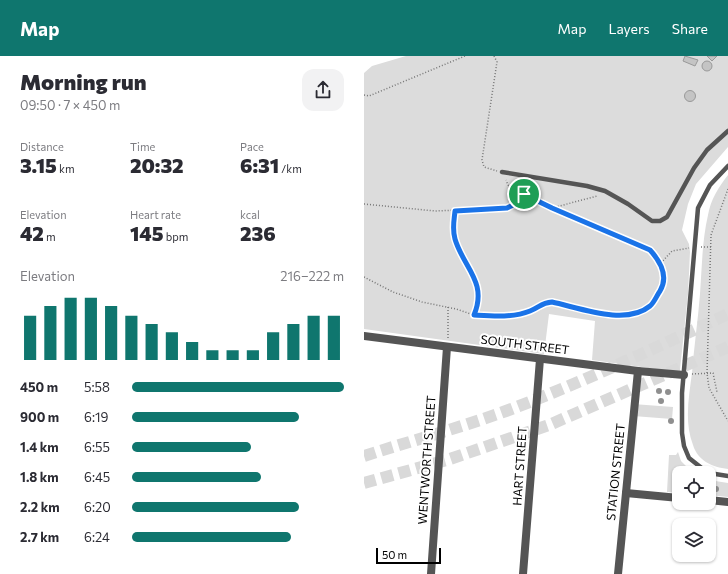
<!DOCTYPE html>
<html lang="en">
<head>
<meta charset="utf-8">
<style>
  :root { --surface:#fff; --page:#f2f2f3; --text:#2b2b33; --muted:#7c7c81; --accent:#0f766e }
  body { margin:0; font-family:Commissioner,sans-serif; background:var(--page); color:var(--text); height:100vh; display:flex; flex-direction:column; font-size:15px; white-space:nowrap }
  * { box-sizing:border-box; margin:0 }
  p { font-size:13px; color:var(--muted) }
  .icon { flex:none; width:22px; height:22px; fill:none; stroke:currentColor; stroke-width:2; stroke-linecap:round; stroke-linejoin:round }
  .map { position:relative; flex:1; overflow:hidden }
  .sheet { display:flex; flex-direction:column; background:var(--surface); width:364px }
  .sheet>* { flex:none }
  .tools { position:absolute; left:308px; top:410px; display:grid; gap:8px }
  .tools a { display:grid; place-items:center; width:44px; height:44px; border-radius:8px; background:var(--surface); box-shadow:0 1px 3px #0004; font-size:20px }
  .scale { position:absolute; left:12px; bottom:10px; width:65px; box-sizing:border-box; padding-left:4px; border:2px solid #000; border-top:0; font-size:11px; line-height:14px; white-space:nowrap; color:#000; -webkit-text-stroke:3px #fff; paint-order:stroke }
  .pin { position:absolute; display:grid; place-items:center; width:34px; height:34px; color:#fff; margin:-17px; border:2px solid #fff; border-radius:50%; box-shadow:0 1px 4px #0007 }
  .round { display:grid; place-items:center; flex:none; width:42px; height:42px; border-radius:12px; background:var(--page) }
  .summary { display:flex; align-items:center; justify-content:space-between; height:68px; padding:0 20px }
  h1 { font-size:22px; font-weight:800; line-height:30px }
  .figures { display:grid; grid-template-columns:repeat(3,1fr); gap:6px; height:68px; padding:4px 20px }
  .figures div { display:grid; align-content:center }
  .figures b { font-size:20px; font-weight:800 }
  .figures small { font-size:11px; font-weight:400 }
  .figures p { font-size:11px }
  .chart { height:112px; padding:8px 20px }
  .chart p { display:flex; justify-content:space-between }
  .chart svg { width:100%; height:72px; margin-top:4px; stroke:var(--accent); stroke-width:6 }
  ul { padding:0 20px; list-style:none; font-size:13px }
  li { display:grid; grid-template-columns:64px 48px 1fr; align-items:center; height:30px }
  li i { height:10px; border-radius:5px; background:var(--accent) }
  header { display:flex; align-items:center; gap:24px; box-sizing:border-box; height:56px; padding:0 20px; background:var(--accent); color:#fff }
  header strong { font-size:19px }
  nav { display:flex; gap:22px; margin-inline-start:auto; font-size:14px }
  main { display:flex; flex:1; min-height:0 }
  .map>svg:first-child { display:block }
</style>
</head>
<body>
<header>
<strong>Map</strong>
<nav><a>Map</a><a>Layers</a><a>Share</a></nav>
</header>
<main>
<section class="sheet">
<div class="summary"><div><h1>Morning run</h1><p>09:50 · 7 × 450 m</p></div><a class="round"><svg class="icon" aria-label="share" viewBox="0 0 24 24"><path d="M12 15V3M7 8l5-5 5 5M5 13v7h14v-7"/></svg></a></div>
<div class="figures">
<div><p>Distance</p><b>3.15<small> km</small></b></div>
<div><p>Time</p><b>20:32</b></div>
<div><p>Pace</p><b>6:31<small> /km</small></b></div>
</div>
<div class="figures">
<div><p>Elevation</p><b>42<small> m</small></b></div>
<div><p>Heart rate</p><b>145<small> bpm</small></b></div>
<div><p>kcal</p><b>236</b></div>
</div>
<div class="chart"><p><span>Elevation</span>216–222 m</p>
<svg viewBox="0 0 160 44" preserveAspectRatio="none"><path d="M5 44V17M15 44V11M25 44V6M35 44V6M45 44V11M55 44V17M65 44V22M75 44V27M85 44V33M95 44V38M105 44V38M115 44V38M125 44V27M135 44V22M145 44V17M155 44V17"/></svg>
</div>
<ul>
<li><b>450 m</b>5:58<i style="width:100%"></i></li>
<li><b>900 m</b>6:19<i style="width:79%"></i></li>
<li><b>1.4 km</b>6:55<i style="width:56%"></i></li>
<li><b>1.8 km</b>6:45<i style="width:61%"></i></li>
<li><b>2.2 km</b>6:20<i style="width:79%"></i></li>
<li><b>2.7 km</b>6:24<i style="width:75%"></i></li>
</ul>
</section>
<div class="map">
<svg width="364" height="518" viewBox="0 0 364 518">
  <rect width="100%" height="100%" fill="#fff"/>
  <g fill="#dcdcdc">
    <polygon points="42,0 364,0 364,91 332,128 324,148 318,174 325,188 326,196 324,238 316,314 313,316 228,304 231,265 185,258 180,298 0,273 0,17 8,10"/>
    <path d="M364 119V413C348 411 334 405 329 389 320 366 325 340 328 317 330 290 334 264 336 238 338 211 338 185 344 159 347 143 354 132 364 119Z"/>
    <polygon points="269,348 309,351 308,363 269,360"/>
    <polygon points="314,396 317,405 329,417 315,417 315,437 303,436 305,399 312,399"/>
    <polygon points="345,424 364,427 364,441 345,439"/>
  </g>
  <g fill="#c4c4c4" stroke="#999">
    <polygon points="321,0 334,4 331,10 319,5"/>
    <polygon points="353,0 348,5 343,0"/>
    <circle cx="343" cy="10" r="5"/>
    <circle cx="326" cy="40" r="5.5"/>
    <polygon points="319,414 327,417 315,417 315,434 309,428 309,421 313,416"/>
  </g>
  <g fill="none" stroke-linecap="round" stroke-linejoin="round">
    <g stroke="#d9d9d9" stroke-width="12" stroke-dasharray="12 6" stroke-linecap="butt">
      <path d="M0 400C47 385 95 372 142 355 217 327 291 292 364 258"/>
      <polyline points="0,427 83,404 185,369 364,291"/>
    </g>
    <g stroke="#777" stroke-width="1.5" stroke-dasharray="1 2" stroke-linecap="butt">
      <polyline points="130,0 133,6 118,104 120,111 133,115"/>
      <polyline points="0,39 5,40 101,0"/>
      <polyline points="364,133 347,179 343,317 345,332 364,365"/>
      <polyline points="0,148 71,155 143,152 153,147 151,134"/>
      <polyline points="188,152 233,140"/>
      <path d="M91 156C89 165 88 174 91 184 99 212 124 227 110 259"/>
      <polyline points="337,191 347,191"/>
      <polyline points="297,207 308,195 325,192"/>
      <path d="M0 221 29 236 58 246 92 253 110 259 131 260 155 258 166 255 178 247 188 246C216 252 262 270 286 251 290 247 293 239 296 235 305 220 296 205 286 194L188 152 151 134 144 129 142 124"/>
      <polyline points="84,251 84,283"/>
      <polyline points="328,318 349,317 353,336"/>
    </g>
    <g stroke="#555" stroke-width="4.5">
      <polyline points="138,116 223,130 241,135 264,148 288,165 296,165 303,161 330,112 343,94 364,75"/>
      <polyline points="344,417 325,402 320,390 318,377 318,337 334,152 346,129 364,110"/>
      <polyline points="345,417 364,420"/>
    </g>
    <g stroke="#555" stroke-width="8">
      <polyline points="0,280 274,315 320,319"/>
      <polyline points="262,437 315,442"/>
      <polyline points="345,444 364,446"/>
      <polyline points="67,518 83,291"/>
      <polyline points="159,518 176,303"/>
      <polyline points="254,518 274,315"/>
    </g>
  </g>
  <g fill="#8f8f8f">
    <circle cx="295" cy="335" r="3"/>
    <circle cx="304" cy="336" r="3"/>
    <circle cx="297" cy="345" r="3"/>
    <circle cx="307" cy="365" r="3"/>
    <circle cx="352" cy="433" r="3"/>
  </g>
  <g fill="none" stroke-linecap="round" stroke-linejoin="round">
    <g stroke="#fff" stroke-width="8">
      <path id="route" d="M151 134 188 152 286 194C296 205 305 220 296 235 293 239 290 247 286 250 262 270 216 252 188 246 177 247 176 251 166 255 149 262 127 260 110 259 124 226 99 211 91 183 88 173 90 165 91 155L143 152 153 147Z"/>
    </g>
    <use href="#route" stroke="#1a73e8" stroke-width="5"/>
  </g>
  <g text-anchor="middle" stroke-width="4" stroke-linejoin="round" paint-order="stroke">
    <g font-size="12" fill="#000" stroke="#fff">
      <text transform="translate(161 289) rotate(7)" y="4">SOUTH STREET</text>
      <text transform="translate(63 404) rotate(-86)" y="4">WENTWORTH STREET</text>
      <text transform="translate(156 410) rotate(-86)" y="4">HART STREET</text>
      <text transform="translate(252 416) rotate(-84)" y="4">STATION STREET</text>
    </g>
  </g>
</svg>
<div class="tools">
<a><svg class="icon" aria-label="locate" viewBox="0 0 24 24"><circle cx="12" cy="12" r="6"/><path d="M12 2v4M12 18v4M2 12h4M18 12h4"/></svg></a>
<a><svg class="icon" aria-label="layers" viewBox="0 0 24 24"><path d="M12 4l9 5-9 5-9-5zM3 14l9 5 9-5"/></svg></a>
</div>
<div class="scale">50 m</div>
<div class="pin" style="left:160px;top:138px;background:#1e9e55"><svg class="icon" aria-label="arrive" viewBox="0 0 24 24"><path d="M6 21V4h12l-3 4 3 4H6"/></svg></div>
</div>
</main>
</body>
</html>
